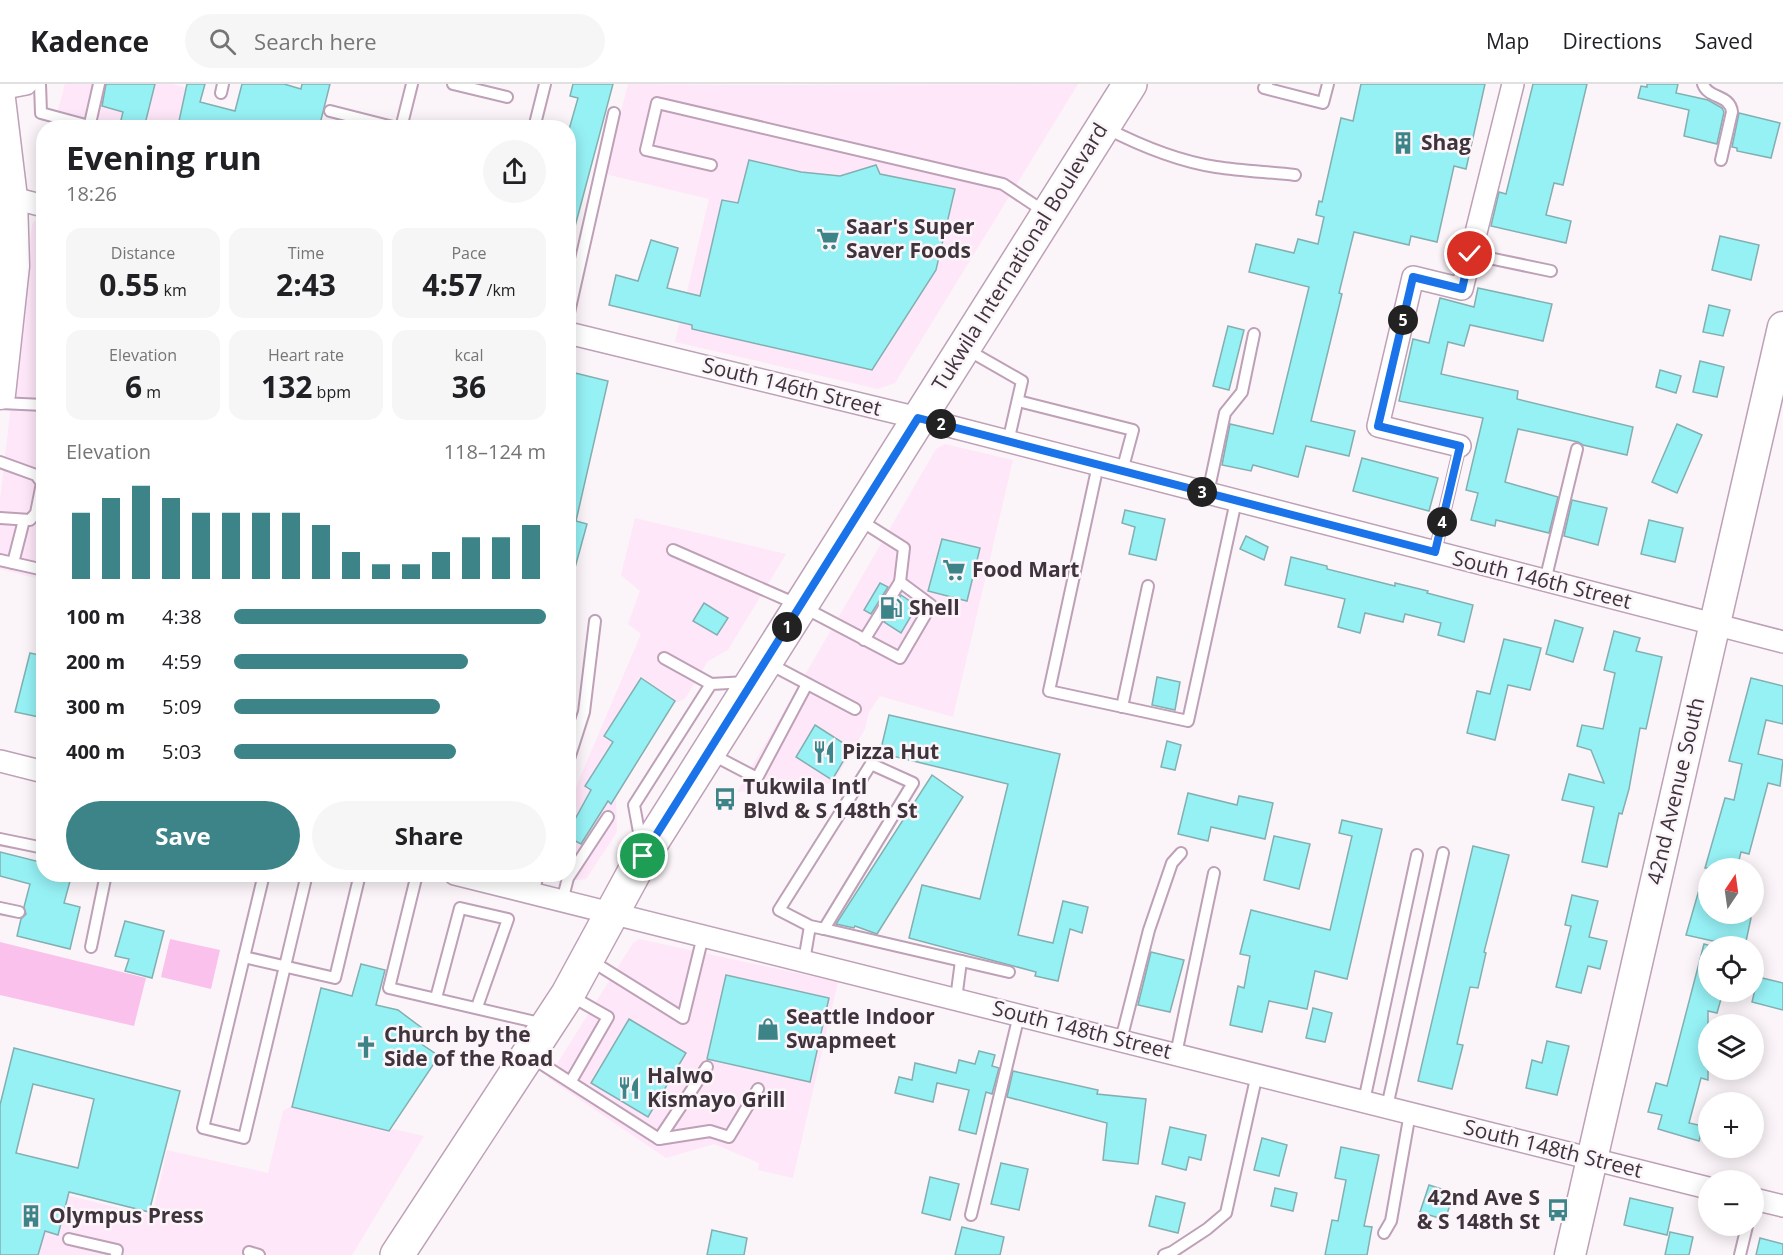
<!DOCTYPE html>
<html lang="en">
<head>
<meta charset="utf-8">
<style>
  :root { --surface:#fff; --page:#f6f6f6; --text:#202124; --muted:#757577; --line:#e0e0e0; --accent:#3c8488 }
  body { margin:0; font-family:"Open Sans",sans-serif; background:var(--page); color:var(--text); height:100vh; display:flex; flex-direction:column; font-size:22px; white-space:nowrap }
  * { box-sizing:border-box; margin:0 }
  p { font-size:20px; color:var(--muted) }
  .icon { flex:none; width:33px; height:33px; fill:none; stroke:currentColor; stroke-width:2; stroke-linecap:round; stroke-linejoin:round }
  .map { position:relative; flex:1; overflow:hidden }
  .drawer { position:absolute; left:36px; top:36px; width:540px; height:762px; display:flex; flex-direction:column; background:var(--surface); border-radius:24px; box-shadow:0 3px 15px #0003 }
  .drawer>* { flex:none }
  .needle { width:39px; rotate:13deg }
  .controls { position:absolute; left:1698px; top:774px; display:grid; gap:12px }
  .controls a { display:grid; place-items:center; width:66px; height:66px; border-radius:50%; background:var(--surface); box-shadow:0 3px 15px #0003; font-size:30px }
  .pin { position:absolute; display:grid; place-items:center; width:51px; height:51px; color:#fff; margin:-26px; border:3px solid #fff; border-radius:50%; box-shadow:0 2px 6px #0007 }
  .km { position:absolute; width:30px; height:30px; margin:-15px; border-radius:50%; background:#222; color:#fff; font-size:16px; line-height:30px; text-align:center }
  .round { display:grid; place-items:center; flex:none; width:63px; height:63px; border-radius:32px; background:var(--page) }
  .summary { display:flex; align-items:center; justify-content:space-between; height:102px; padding:0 30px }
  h1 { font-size:33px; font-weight:700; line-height:45px }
  .stats { display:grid; grid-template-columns:repeat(3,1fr); gap:9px; height:102px; padding:6px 30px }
  .stats div { display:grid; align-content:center; border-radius:15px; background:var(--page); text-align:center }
  .stats b { font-size:30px; font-weight:700 }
  .stats small { font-size:16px; font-weight:400 }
  .stats p { font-size:16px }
  .chart { height:168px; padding:12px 30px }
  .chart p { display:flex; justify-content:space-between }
  .chart svg { width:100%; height:108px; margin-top:6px; stroke:var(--accent); stroke-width:6 }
  .cta { display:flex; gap:12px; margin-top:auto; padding:12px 30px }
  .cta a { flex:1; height:69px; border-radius:36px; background:var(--accent); color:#fff; font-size:24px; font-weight:700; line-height:69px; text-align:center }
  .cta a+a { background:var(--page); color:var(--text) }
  ul { padding:0 30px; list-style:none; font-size:20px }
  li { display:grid; grid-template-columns:96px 72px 1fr; align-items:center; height:45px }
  li i { height:15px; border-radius:8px; background:var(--accent) }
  header { display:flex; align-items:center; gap:36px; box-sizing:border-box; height:84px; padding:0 30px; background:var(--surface); border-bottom:2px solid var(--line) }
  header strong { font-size:28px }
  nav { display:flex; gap:33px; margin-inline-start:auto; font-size:21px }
  .search { width:420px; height:54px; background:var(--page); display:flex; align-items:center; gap:15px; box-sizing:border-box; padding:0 21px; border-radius:33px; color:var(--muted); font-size:22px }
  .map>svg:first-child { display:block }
</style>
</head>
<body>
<header>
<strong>Kadence</strong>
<div class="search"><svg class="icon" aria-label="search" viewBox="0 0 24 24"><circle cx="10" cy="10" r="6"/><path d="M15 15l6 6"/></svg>Search here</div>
<nav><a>Map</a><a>Directions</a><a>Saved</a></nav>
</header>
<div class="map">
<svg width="1783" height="1171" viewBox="0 0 1783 1171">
  <rect width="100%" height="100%" fill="#fbf5f9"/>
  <g fill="#fee7f8">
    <polygon points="65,0 172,0 186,4 176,43 53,44"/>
    <polygon points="628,0 739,1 1078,0 895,299 878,305 675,258 709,115 605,90"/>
    <polygon points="39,134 43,134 43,496 0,485 0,415 32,140"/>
    <polygon points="945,360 1013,376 953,633 880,612 869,628 865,645 833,699 737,708 936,365"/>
    <polygon points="635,434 786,470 728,566 708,577 685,615 673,620 616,714 617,748 586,795 577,796 556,791 568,790 569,732 573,710 641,550 628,540 640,507 621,491"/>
    <polygon points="639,855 838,898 793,1094 758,1086 759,1079 714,1060 666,1074 548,994 633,859"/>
    <polygon points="291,1022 424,1052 352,1171 0,1171 0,1095 152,1132 167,1066 268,1089 283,1027"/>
  </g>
  <g fill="#fac1ed">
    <polygon points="170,855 220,866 211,905 161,893"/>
    <polygon points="0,858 146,894 134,942 0,911"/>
  </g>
  <g fill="#96f1f5" stroke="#83afb1" stroke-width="1.5" fill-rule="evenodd">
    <polygon points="106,0 155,0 144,44 119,44 123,28 102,22"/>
    <polygon points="187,0 205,0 200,18 235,27 242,0 284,0 301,5 302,0 330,0 319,44 205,44 179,37"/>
    <polygon points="573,0 613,0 573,150 568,150 568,49 578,14 570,12"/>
    <polygon points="1361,0 1485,0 1466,85 1454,82 1437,158 1411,152 1409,161 1354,148 1339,209 1342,210 1311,337 1355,347 1349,372 1306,362 1298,393 1253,381 1251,387 1222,381 1230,340 1273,350 1309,203 1249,188 1256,160 1294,169 1298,155 1318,160 1324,133 1316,131 1319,117 1322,118 1341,34 1353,37"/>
    <polygon points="1533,0 1587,0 1563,101 1554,99 1546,131 1571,137 1566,159 1491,142 1499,108 1506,110"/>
    <polygon points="1647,0 1678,0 1676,9 1708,16 1722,24 1724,28 1717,60 1684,52 1689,26 1638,14 1641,2 1647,3"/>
    <polygon points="1739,29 1780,39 1771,74 1737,67 1737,64 1732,63"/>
    <polygon points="749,76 801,88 840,92 876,81 880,90 955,105 936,186 872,286 692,245 692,241 609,221 616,191 638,197 651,156 678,164 667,204 700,212 722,116 738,119"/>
    <polygon points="1720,152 1759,161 1751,196 1712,186"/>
    <polygon points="1478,204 1552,220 1543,257 1470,241 1464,262 1448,258 1441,290 1518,307 1517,315 1633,343 1627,371 1583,361 1578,358 1518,345 1505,398 1558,413 1549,449 1496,436 1495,442 1471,436 1478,409 1466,406 1483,334 1399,317 1413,255 1429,259 1440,214 1474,223"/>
    <polygon points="1709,221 1730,226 1723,252 1703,248"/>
    <polygon points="1228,242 1244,246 1229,306 1213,302"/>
    <polygon points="1700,277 1724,283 1717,313 1693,308"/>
    <polygon points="1660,286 1681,292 1676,309 1656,303"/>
    <polygon points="571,288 608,297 576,437 587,440 573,491 568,491 568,298"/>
    <polygon points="1677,340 1702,351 1677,409 1652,398"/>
    <polygon points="1362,374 1438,394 1429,427 1353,407"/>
    <polygon points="1572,416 1607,424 1598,461 1564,452"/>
    <polygon points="1125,426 1165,435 1156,476 1129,470 1135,443 1122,439"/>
    <polygon points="1649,436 1683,444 1675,478 1641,470"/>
    <polygon points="1246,452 1268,463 1264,476 1240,465"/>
    <polygon points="942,455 980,464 967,517 928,507"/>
    <polygon points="1291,473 1327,482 1327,485 1395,502 1395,499 1428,507 1427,509 1473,521 1464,558 1438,551 1441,539 1405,530 1403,538 1365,529 1360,549 1338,543 1345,515 1285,501"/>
    <polygon points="880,499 888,503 871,530 864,526"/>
    <polygon points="901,511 917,522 901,549 884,538"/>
    <polygon points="704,519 728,534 717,551 693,537"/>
    <polygon points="1555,536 1583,544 1573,578 1546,570"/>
    <polygon points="1614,547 1640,554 1636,567 1662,573 1646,645 1640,644 1629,705 1622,730 1619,729 1607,783 1582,778 1594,723 1562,716 1569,690 1604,699 1591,666 1577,662 1582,641 1603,645 1615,589 1604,586"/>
    <polygon points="1504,555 1541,564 1530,606 1508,601 1495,656 1467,649 1477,607 1490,610"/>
    <polygon points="30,569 44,572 44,634 15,628"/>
    <polygon points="1157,593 1180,598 1175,626 1152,621"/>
    <polygon points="641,594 675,617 611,720 608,717 581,760 568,753 568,748 591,706 585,702 613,658 604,652"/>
    <polygon points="1751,594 1783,602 1783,640 1766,636 1758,670 1783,676 1780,702 1768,699 1749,770 1741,768 1737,784 1705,784 1725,714 1734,716 1742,680 1729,677"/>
    <polygon points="889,631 1060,670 1018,851 1053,859 1063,817 1088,823 1082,849 1070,845 1058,897 1035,892 1036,888 909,854 922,801 980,815 1008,700 880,669"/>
    <polygon points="815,641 851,664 832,696 796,673"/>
    <polygon points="1167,657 1181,661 1175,686 1161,683"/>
    <polygon points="932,691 963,713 877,850 855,842 854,844 836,840"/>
    <polygon points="1188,709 1237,721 1239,712 1273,719 1265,755 1211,743 1208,757 1178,750"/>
    <polygon points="1342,736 1382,745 1347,895 1315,887 1307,925 1269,917 1262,948 1230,941 1238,902 1244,904 1250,872 1240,870 1251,826 1330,846 1352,752 1339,749"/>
    <polygon points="1274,752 1310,760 1299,805 1264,796"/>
    <polygon points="1473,762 1509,771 1484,868 1486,869 1478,904 1470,903 1457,960 1463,961 1452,1005 1418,997"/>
    <polygon points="0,768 44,779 44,790 72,790 64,819 80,823 70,865 17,852 21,835 26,830 24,823 30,800 0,792"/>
    <polygon points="1703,792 1708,793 1708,830 1734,830 1751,834 1745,862 1735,862 1686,851"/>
    <polygon points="1572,811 1598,817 1589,853 1607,857 1600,885 1588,882 1581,909 1556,903 1571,842 1565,841"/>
    <polygon points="125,837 164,847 152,894 125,887 129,875 115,872"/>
    <polygon points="1704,860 1708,861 1708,908 1723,908 1717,929 1708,927 1708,996 1701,994 1689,1039 1703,1042 1699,1057 1658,1045 1662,1031 1648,1028 1656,999 1667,1002"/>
    <polygon points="1151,868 1184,876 1170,928 1138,921"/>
    <polygon points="361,880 385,886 376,921 398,926 422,944 414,955 439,972 389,1047 292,1023 321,904 352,912"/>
    <polygon points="726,891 829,914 810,998 707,975"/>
    <polygon points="1758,893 1783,899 1783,926 1752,918"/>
    <polygon points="1313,924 1332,929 1325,958 1306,954"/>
    <polygon points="629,935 686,969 648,1033 591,999"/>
    <polygon points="1547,957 1569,962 1557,1011 1526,1004 1532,976 1542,979"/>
    <path d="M14 964 180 1007 149 1128 69 1108 58 1151 45 1147 38 1171H0V1021ZM33 1000 94 1015 78 1084 16 1069Z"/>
    <polygon points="979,967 995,971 992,982 999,984 992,1010 986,1008 976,1050 959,1046 969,1006 937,999 933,1018 895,1009 899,993 912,996 915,979 956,989 959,976 975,980"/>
    <polygon points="1013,987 1098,1006 1097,1010 1146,1015 1138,1080 1103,1076 1107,1039 1007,1013"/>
    <polygon points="1170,1043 1206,1051 1201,1076 1189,1073 1186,1086 1162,1080"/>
    <polygon points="1262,1054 1287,1061 1279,1092 1254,1086"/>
    <polygon points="1341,1063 1379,1071 1364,1142 1372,1143 1367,1171 1325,1171 1332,1136 1338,1137 1346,1096 1335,1094"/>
    <polygon points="1001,1079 1028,1085 1019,1126 991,1120"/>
    <polygon points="930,1093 959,1100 950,1136 922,1129"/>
    <polygon points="1429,1101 1454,1109 1445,1136 1420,1128"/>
    <polygon points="1275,1104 1297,1109 1293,1127 1271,1122"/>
    <polygon points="1156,1112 1185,1119 1178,1149 1149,1142"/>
    <polygon points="1630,1114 1673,1124 1667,1151 1624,1141"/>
    <polygon points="962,1143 1004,1153 1000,1171 955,1171"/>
    <polygon points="712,1146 747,1154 744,1171 707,1171"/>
    <polygon points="1670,1148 1693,1153 1689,1171 1665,1171"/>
    <polygon points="1760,1154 1783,1160 1783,1171 1756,1171"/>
  </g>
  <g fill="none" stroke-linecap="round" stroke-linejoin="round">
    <g stroke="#bea0b7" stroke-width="14">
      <g id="lane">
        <polyline points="40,0 41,29 89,42"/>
        <polyline points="453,0 507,13"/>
        <polyline points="1267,0 1264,4 1323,19 1328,0"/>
        <path d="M1703 0C1708 15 1730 10 1732 28L1721 76"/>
        <polyline points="221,9 223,0"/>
        <polyline points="330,27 397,44"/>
        <polyline points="89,44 99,0"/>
        <polyline points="401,44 412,0"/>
        <polyline points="534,44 545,0"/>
        <path d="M1106 44C1141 62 1177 77 1216 83 1242 87 1269 88 1295 91"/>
        <polyline points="711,81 646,66 657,19 1003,100 1045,128"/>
        <polyline points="1470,170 1551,187"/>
        <polyline points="568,233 614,29"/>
        <polyline points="966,265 1022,297 1008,358"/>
        <polyline points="1018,317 1133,346 1122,387"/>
        <polyline points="0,319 44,321"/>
        <polyline points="0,378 36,391 42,399 36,429 30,436 0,434"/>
        <polyline points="1098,381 1049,607 1188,637 1236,417"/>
        <polyline points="1208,409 1225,329 1242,308 1254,250"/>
        <polyline points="673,466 801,522 900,574 931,521 900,498 904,464 858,435"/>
        <polyline points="1435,468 1460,362"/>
        <polyline points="0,476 44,486"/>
        <polyline points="13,479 24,436"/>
        <polyline points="1545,497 1577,365"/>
        <polyline points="864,556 900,498"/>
        <polyline points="664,574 711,600"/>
        <polyline points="768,579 855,625"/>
        <polyline points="1122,623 1148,502"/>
        <polyline points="711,670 757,694 807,600"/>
        <polyline points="568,678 584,628 595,537"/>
        <polyline points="0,755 44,764"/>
        <polyline points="641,759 634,721 711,600 747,598"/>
        <polyline points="264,790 203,1044 244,1054 307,790"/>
        <polyline points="417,790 389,904 544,940"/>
        <polyline points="533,810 538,790"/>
        <polyline points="562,817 568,794 608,733"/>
        <polyline points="0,824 19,828"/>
        <polyline points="824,845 1009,888"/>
        <polyline points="91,863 106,790"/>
        <polyline points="244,873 335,894 360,790"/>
        <polyline points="590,876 683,934 703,852"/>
        <polyline points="804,877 810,842 779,826 871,680 913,699 824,845 810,842"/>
        <polyline points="436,914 460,824 508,835 477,923"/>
        <polyline points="956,915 961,877"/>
        <polyline points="1121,956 1149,846 1172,779 1181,769"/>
        <polyline points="1176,970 1214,789"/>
        <polyline points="531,973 659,1055 710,1047 729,1053 758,1005"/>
        <polyline points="571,997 608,933 571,912"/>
        <polyline points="1364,1017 1417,771"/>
        <polyline points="1387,1023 1443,769"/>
        <polyline points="659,1055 707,983"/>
        <polyline points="971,1131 1019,931"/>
        <polyline points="1384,1149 1391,1137 1410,1029"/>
        <polyline points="69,1155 117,1166 116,1171"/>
        <polyline points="249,1168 259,1171"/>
        <polyline points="1164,1171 1172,1168 1207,1145 1226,1129 1257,990"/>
        <polyline points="1740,1171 1747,1142"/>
      </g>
    </g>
    <g stroke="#bea0b7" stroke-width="24">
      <g id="street">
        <polyline points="0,5 26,0"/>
        <polyline points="1,111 44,122"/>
        <polyline points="568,249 918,334 1783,558"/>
        <polyline points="1460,362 1378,342 1413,193 1462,205 1513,0"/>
        <polyline points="0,677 44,688"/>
        <polyline points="455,790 1708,1104"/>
        <polyline points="1754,1115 1783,1122"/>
      </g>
    </g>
    <g stroke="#bea0b7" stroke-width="33">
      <g id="secondary">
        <polyline points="0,15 12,114 14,182 0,310"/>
        <polyline points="1570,1171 1783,243"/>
      </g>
    </g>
    <g stroke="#bea0b7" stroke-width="36">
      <polyline id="primary" points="397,1171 568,910 643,772 1130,0"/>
    </g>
    <use href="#lane" stroke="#fff" stroke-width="10"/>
    <use href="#street" stroke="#fff" stroke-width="21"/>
    <use href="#secondary" stroke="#fff" stroke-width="30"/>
    <use href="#primary" stroke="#fff" stroke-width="33"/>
  </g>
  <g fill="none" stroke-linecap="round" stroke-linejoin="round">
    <g stroke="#fff" stroke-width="12">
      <polyline id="route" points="643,772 918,334 1435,468 1460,362 1378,342 1413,193 1462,205 1470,170"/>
    </g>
    <use href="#route" stroke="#1a73e8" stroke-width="8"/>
  </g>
  <defs>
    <g id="building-bare" transform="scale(1.8)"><path d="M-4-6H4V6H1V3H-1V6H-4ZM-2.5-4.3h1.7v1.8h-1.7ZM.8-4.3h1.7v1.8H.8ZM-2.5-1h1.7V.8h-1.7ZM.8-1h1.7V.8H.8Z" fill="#3c8488" stroke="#fbf5f9" stroke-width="2.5" paint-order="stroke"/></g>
    <g id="supermarket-bare" transform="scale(1.8)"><path d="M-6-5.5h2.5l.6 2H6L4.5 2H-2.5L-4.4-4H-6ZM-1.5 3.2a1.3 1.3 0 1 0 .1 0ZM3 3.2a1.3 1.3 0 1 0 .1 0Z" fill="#3c8488" stroke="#fbf5f9" stroke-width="2.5" paint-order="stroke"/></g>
    <g id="fuel-bare" transform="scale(1.8)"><path d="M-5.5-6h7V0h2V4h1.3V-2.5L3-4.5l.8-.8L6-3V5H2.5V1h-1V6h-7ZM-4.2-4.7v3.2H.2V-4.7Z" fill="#3c8488" stroke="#fbf5f9" stroke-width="2.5" paint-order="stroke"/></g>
    <g id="restaurant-bare" transform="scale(1.8)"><path d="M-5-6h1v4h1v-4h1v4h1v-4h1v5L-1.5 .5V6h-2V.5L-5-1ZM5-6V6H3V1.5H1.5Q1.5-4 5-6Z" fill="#3c8488" stroke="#fbf5f9" stroke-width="2.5" paint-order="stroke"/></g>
    <g id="bus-bare" transform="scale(1.8)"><path d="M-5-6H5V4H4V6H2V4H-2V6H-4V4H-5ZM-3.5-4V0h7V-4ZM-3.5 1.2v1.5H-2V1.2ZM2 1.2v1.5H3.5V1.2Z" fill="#3c8488" stroke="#fbf5f9" stroke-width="2.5" paint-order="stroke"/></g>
    <g id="shop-bare" transform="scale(1.8)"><path d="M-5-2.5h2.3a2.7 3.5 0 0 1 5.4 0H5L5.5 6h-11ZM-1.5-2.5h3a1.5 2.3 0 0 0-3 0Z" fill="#3c8488" stroke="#fbf5f9" stroke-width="2.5" paint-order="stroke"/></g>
    <g id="church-bare" transform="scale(1.8)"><path d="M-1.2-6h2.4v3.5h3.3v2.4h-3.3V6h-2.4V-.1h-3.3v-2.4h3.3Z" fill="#3c8488" stroke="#fbf5f9" stroke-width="2.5" paint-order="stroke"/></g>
  </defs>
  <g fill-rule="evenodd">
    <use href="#building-bare" x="1403" y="59"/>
    <use href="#supermarket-bare" x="828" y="155"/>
    <use href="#supermarket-bare" x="954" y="486"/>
    <use href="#fuel-bare" x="891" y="524"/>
    <use href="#restaurant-bare" x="824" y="668"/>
    <use href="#bus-bare" x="725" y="715"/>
    <use href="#shop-bare" x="768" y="945"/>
    <use href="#church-bare" x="366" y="963"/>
    <use href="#restaurant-bare" x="629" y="1004"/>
    <use href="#bus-bare" x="1558" y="1126"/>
    <use href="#building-bare" x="31" y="1132"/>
  </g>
  <g text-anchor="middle" stroke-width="5" stroke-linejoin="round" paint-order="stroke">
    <g font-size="21" font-weight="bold" fill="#3f333c" stroke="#fbf5f9" text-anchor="start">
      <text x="1421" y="66">Shag</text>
      <text x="846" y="150">Saar's Super<tspan x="846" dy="24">Saver Foods</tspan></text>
      <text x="972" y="493">Food Mart</text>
      <text x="909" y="531">Shell</text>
      <text x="842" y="675">Pizza Hut</text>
      <text x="743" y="710">Tukwila Intl<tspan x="743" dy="24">Blvd &amp; S 148th St</tspan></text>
      <text x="786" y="940">Seattle Indoor<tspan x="786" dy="24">Swapmeet</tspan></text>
      <text x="384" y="958">Church by the<tspan x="384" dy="24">Side of the Road</tspan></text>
      <text x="647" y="999">Halwo<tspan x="647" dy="24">Kismayo Grill</tspan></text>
      <text x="1540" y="1121" text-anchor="end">42nd Ave S<tspan x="1540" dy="24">&amp; S 148th St</tspan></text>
      <text x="49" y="1139">Olympus Press</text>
    </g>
    <g font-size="21" fill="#3f333c" stroke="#fbf5f9">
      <text transform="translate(1020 173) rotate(-58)" y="7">Tukwila International Boulevard</text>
      <text transform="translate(792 303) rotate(14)" y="7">South 146th Street</text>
      <text transform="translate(1542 496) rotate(14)" y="7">South 146th Street</text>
      <text transform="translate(1676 707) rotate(-77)" y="7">42nd Avenue South</text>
      <text transform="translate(1082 946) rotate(14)" y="7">South 148th Street</text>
      <text transform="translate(1553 1065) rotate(14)" y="7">South 148th Street</text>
    </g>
  </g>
</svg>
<div class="controls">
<a><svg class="needle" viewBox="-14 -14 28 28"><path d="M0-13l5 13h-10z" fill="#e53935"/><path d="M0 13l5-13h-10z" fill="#757577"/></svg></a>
<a><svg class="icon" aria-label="locate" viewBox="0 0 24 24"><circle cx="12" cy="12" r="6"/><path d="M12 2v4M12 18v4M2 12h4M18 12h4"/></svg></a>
<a><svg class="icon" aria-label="layers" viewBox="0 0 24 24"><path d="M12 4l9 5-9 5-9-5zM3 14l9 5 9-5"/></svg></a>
<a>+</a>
<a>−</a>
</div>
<div class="pin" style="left:643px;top:772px;background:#1e9e55"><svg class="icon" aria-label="arrive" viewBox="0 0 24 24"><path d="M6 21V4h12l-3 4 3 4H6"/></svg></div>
<div class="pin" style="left:1470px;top:170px;background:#d93025"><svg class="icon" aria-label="check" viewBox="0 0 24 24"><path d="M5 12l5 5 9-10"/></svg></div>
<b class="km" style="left:787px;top:543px">1</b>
<b class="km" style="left:941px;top:340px">2</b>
<b class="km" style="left:1202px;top:408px">3</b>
<b class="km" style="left:1442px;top:438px">4</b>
<b class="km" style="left:1403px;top:236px">5</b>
<section class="drawer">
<div class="summary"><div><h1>Evening run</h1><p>18:26</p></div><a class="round"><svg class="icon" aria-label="share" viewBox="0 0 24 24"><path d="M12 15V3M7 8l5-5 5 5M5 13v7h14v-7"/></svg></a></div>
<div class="stats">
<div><p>Distance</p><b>0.55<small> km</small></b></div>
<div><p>Time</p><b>2:43</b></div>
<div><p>Pace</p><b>4:57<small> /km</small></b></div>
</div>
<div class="stats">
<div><p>Elevation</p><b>6<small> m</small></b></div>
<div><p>Heart rate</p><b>132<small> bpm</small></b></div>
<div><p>kcal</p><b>36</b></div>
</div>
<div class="chart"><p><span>Elevation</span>118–124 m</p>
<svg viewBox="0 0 160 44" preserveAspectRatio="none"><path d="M5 44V17M15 44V11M25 44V6M35 44V11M45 44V17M55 44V17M65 44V17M75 44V17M85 44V22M95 44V33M105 44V38M115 44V38M125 44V33M135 44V27M145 44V27M155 44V22"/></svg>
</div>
<ul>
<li><b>100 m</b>4:38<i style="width:100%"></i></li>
<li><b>200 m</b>4:59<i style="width:75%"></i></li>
<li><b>300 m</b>5:09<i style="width:66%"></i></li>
<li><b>400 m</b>5:03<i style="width:71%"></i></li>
</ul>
<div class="cta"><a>Save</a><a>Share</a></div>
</section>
</div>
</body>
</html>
